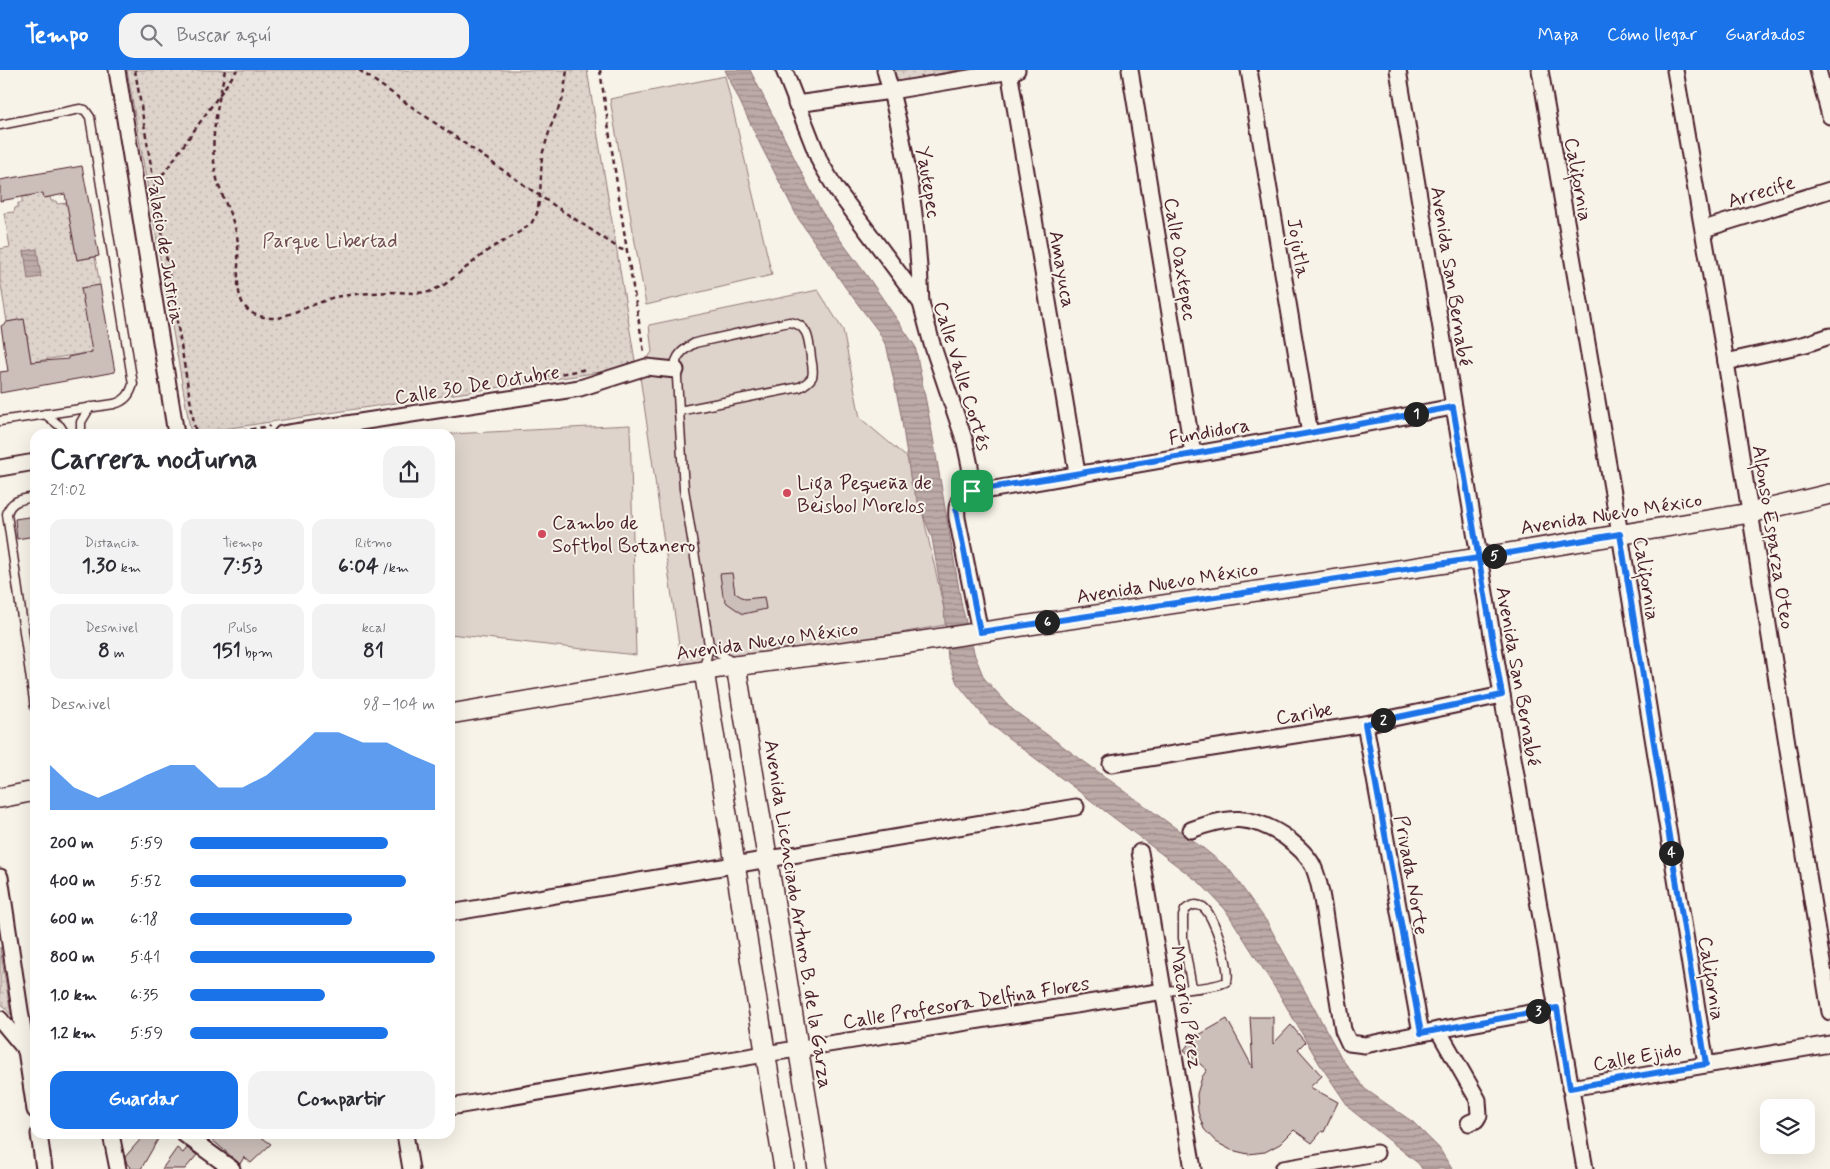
<!DOCTYPE html>
<html lang="es">
<head>
<meta charset="utf-8">
<style>
  :root { --surface:#fff; --page:#f2f2f3; --text:#2b2b33; --muted:#7c7c81; --accent:#1a73e8 }
  body { margin:0; font-family:Mynerve,sans-serif; background:var(--page); color:var(--text); height:100vh; display:flex; flex-direction:column; font-size:19px; white-space:nowrap }
  * { box-sizing:border-box; margin:0 }
  p { font-size:16px; color:var(--muted) }
  .icon { flex:none; width:28px; height:28px; fill:none; stroke:currentColor; stroke-width:2; stroke-linecap:round; stroke-linejoin:round }
  .map { position:relative; flex:1; overflow:hidden }
  .details { position:absolute; left:30px; top:359px; width:425px; height:710px; display:flex; flex-direction:column; background:var(--surface); border-radius:15px; box-shadow:0 5px 20px #0002 }
  .details>* { flex:none }
  .tools { position:absolute; left:1760px; top:1029px; display:grid; gap:10px }
  .tools a { display:grid; place-items:center; width:55px; height:55px; border-radius:10px; background:var(--surface); box-shadow:0 5px 20px #0002; font-size:25px }
  .pin { position:absolute; display:grid; place-items:center; width:42px; height:42px; color:#fff; margin:-21px; border-radius:10px; box-shadow:0 2px 8px #0006 }
  .km { position:absolute; width:25px; height:25px; margin:-12px; border-radius:50%; background:#222; color:#fff; font-size:14px; line-height:25px; text-align:center }
  .round { display:grid; place-items:center; flex:none; width:52px; height:52px; border-radius:15px; background:var(--page) }
  .summary { display:flex; align-items:center; justify-content:space-between; height:85px; padding:0 20px }
  h1 { font-size:28px; font-weight:700; line-height:38px }
  .metrics { display:grid; grid-template-columns:repeat(3,1fr); gap:8px; height:85px; padding:5px 20px }
  .metrics div { display:grid; align-content:center; border-radius:12px; background:var(--page); text-align:center }
  .metrics b { font-size:21px; font-weight:700 }
  .metrics small { font-size:14px; font-weight:400 }
  .metrics p { font-size:14px }
  .chart { height:140px; padding:10px 20px }
  .chart p { display:flex; justify-content:space-between }
  .chart svg { width:100%; height:90px; margin-top:5px; fill:var(--accent); opacity:.7 }
  .cta { display:flex; gap:10px; margin-top:auto; padding:10px 20px }
  .cta a { flex:1; height:58px; border-radius:15px; background:var(--accent); color:#fff; font-size:20px; font-weight:700; line-height:58px; text-align:center }
  .cta a+a { background:var(--page); color:var(--text) }
  ul { padding:0 20px; list-style:none; font-size:16px }
  li { display:grid; grid-template-columns:80px 60px 1fr; align-items:center; height:38px }
  li i { height:12px; border-radius:6px; background:var(--accent) }
  header { display:flex; align-items:center; gap:30px; box-sizing:border-box; height:70px; padding:0 25px; background:var(--accent); color:#fff }
  header strong { font-size:24px }
  nav { display:flex; gap:28px; margin-inline-start:auto; font-size:18px }
  .search { width:350px; height:45px; background:var(--page); display:flex; align-items:center; gap:12px; box-sizing:border-box; padding:0 18px; border-radius:15px; color:var(--muted); font-size:19px }
  .map>svg:first-child { display:block }
</style>
</head>
<body>
<header>
<strong>Tempo</strong>
<div class="search"><svg class="icon" aria-label="search" viewBox="0 0 24 24"><circle cx="10" cy="10" r="6"/><path d="M15 15l6 6"/></svg>Buscar aquí</div>
<nav><a>Mapa</a><a>Cómo llegar</a><a>Guardados</a></nav>
</header>
<div class="map">
<svg width="1830" height="1099" viewBox="0 0 1830 1099">
  <defs>
    <pattern id="park-dots" width="8" height="8" patternUnits="userSpaceOnUse" patternTransform="scale(1.25)"><rect width="8" height="8" fill="#ded4cc"/><path d="M2 2h.1M6 6h.1" fill="none" stroke="#c0b6af" stroke-width="1.8" stroke-linecap="round"/></pattern>
    <pattern id="water-rules" width="6" height="5" patternUnits="userSpaceOnUse" patternTransform="scale(1.25)"><rect width="6" height="5" fill="#bcaaa7"/><path d="M0 2.5h6" fill="none" stroke="#9b8a88"/></pattern>
  </defs>
  <rect width="100%" height="100%" fill="#f7f3e8"/>
  <filter id="ink" filterUnits="userSpaceOnUse"><feTurbulence type="fractalNoise" baseFrequency=".02" numOctaves="2"/><feDisplacementMap in="SourceGraphic" scale="10" xChannelSelector="R" yChannelSelector="G"/><feConvolveMatrix kernelMatrix="1 2 1 2 8 2 1 2 1" color-interpolation-filters="sRGB"/></filter>
  <g filter="url(#ink)">
    <g fill="url(#park-dots)" stroke="#947a7c">
      <polygon points="127,0 587,0 635,291 607,301 191,364"/>
      <polygon points="892,0 959,0 895,12"/>
      <polygon points="40,123 44,128 50,127 51,131 56,131 57,134 67,133 77,190 95,187 100,215 92,282 31,292 24,249 7,252 0,209 0,179 10,177 4,143 14,142 15,138 18,137 18,133 22,133 22,127"/>
      <polygon points="0,877 11,945 0,932"/>
    </g>
    <g fill="#ded4cc" stroke="#947a7c">
      <polygon points="725,6 772,205 646,235 610,29"/>
      <polygon points="818,220 843,260 860,348 911,391 944,539 950,554 683,602 639,300 652,282 649,255"/>
      <polygon points="630,355 636,585 450,564 450,364"/>
    </g>
    <g fill="url(#water-rules)" stroke="#8e7275">
      <polygon points="725,0 750,0 820,139 839,168 870,210 915,276 932,362 962,537 975,586 984,608 1013,640 1203,778 1229,799 1267,852 1342,989 1365,1019 1413,1052 1439,1078 1452,1099 1422,1099 1419,1094 1350,1039 1319,993 1279,924 1225,839 1200,813 990,654 957,613 948,589 944,539 932,468 911,413 901,345 887,278 879,262 845,217 798,148 761,76"/>
      <polygon points="37,179 41,207 28,209 24,181"/>
    </g>
    <g fill="#ccbfb9" stroke="#4a1f2b">
      <polygon points="82,96 99,186 77,190 65,124 44,128 43,123 0,131 0,110"/>
      <polygon points="100,215 115,302 0,323 0,302 8,301 1,256 7,252 24,249 31,292 68,289 68,287 92,282 81,218"/>
      <polygon points="35,446 35,466 17,469 15,449"/>
      <polygon points="732,503 735,523 745,529 764,527 766,539 743,544 727,533 723,526 720,504"/>
      <polygon points="1250,947 1273,947 1273,974 1291,955 1305,972 1298,979 1322,1006 1310,1017 1338,1032 1324,1062 1322,1061 1312,1073 1294,1060 1280,1074 1265,1082 1248,1084 1231,1080 1216,1072 1204,1059 1198,1042 1197,1024 1202,1007 1207,1000 1184,980 1197,963 1199,965 1227,949 1253,998"/>
      <polygon points="145,1064 161,1064 141,1099 132,1099 127,1094 125,1087"/>
      <polygon points="200,1064 257,1064 271,1074 251,1093 244,1087 240,1094 210,1068 208,1070"/>
      <polygon points="177,1078 183,1083 187,1078 197,1085 185,1099 162,1099"/>
    </g>
    <g fill="none" stroke-linecap="round" stroke-linejoin="round">
      <g stroke="#4a1f2b" stroke-width="11">
        <g id="service">
          <path d="M0 55 80 39 85 40 90 47 133 314C130 325 125 331 114 334L0 351"/>
          <path d="M789 252C809 254 809 271 811 288 812 294 814 301 812 307 809 312 804 315 800 317L679 341 676 291C679 282 687 277 695 273Z"/>
          <polyline points="679,341 684,419 709,575 704,599"/>
          <polyline points="45,344 60,356 65,364"/>
          <polyline points="81,364 81,352 90,337"/>
          <path d="M35 427C23 429 10 430 7 444L35 638"/>
          <polyline points="709,575 734,594"/>
          <path d="M1164 921C1177 920 1218 918 1227 911 1231 898 1214 845 1203 837 1196 833 1191 835 1185 840L1183 846V868L1192 918"/>
        </g>
      </g>
      <g stroke="#4a1f2b" stroke-width="19">
        <g id="minor">
          <polyline points="117,0 176,364"/>
          <polyline points="784,0 820,92 836,119 921,233 932,274 965,372 970,396 972,421"/>
          <path d="M885 0C907 76 918 154 921 233"/>
          <polyline points="1130,0 1193,384"/>
          <polyline points="1249,0 1310,364"/>
          <polyline points="1398,0 1502,625 1585,1099"/>
          <polyline points="1540,0 1620,464 1706,994"/>
          <polyline points="1675,0 1726,292 1830,942"/>
          <polyline points="1818,0 1830,46"/>
          <polyline points="1009,1 1077,403"/>
          <polyline points="796,34 891,21 1017,0"/>
          <polyline points="1704,159 1830,120"/>
          <polyline points="1726,292 1806,274 1830,266"/>
          <polyline points="282,364 580,318 646,297 676,300"/>
          <polyline points="0,398 35,392"/>
          <path d="M980 562 957 448C956 437 957 430 966 424L1310 364 1453 337"/>
          <polyline points="1365,654 1421,963"/>
          <polyline points="1111,694 1365,654 1502,625"/>
          <path d="M1191 760C1228 746 1250 744 1284 766 1295 774 1307 784 1313 796 1321 814 1323 836 1326 855 1332 890 1337 925 1343 960L1349 973 1365 975 1438 960 1557 938"/>
          <polyline points="1140,782 1193,1099"/>
          <polyline points="0,807 35,1040"/>
          <polyline points="450,843 1076,737"/>
          <polyline points="0,949 25,979"/>
          <polyline points="1438,960 1478,1030 1479,1045 1476,1050 1469,1053"/>
          <polyline points="1570,1018 1830,974"/>
          <polyline points="450,1037 765,984 1164,921"/>
          <polyline points="39,1064 44,1099"/>
          <polyline points="111,1064 118,1099"/>
          <polyline points="184,1064 232,1099"/>
          <polyline points="405,1064 411,1099"/>
          <polyline points="1283,1099 1376,1083"/>
        </g>
      </g>
      <g stroke="#4a1f2b" stroke-width="22">
        <g id="tertiary">
          <polyline points="736,596 818,1099"/>
          <polyline points="704,601 784,1099"/>
          <polyline points="450,644 720,598 909,573 1479,488 1750,443 1830,424"/>
          <polyline points="0,728 35,721"/>
        </g>
      </g>
      <g stroke="#4a1f2b" stroke-width="2.5" stroke-dasharray="5 4" stroke-linecap="butt">
        <polyline points="135,0 195,359 197,364"/>
        <path d="M225 0C218 36 208 72 217 109 222 129 233 146 237 166 243 202 222 250 279 248L334 227 357 224 391 222 416 223 429 222 444 215 491 178 515 165 531 154 537 143 540 126 542 85 551 56 563 28 567 0"/>
        <polyline points="359,0 540,126 620,179 627,181"/>
        <polyline points="600,0 627,181 644,282"/>
        <polyline points="154,110 164,103 237,0"/>
        <polyline points="526,310 587,299"/>
        <polyline points="224,364 270,356"/>
      </g>
      <use href="#service" stroke="#f7f3e8" stroke-width="8"/>
      <use href="#minor" stroke="#f7f3e8" stroke-width="15"/>
      <use href="#tertiary" stroke="#f7f3e8" stroke-width="19"/>
    </g>
  </g>
  <g fill="none" stroke-linecap="round" stroke-linejoin="round" filter="url(#ink)">
    <g stroke="#fff" stroke-width="10">
      <polyline id="route" points="972,421 1194,384 1453,337 1502,625 1365,654 1421,963 1557,938 1570,1018 1706,994 1620,464 1479,488 980,562 956,440 961,427 972,421"/>
    </g>
    <use href="#route" stroke="#1a73e8" stroke-width="6"/>
  </g>
  <g fill="#d1495b" stroke="#f7f3e8" stroke-width="2">
    <circle cx="787" cy="423" r="5"/>
    <circle cx="542" cy="464" r="5"/>
  </g>
  <g text-anchor="middle" stroke-width="4" stroke-linejoin="round" paint-order="stroke">
    <g font-size="20" fill="#4a1f2b" stroke="#f7f3e8">
      <text transform="translate(1579 109) rotate(80)" y="7">California</text>
      <text transform="translate(929 112) rotate(81)" y="7">Yautepec</text>
      <text transform="translate(1761 121) rotate(-17)" y="7">Arrecife</text>
      <text transform="translate(1299 178) rotate(81)" y="7">Jojutla</text>
      <text transform="translate(166 179) rotate(81)" y="7">Palacio de Justicia</text>
      <text transform="translate(1181 189) rotate(81)" y="7">Calle Oaxtepec</text>
      <text transform="translate(1063 199) rotate(80)" y="7">Amayuca</text>
      <text transform="translate(1452 206) rotate(81)" y="7">Avenida San Bernabé</text>
      <text transform="translate(963 306) rotate(73)" y="7">Calle Valle Cortés</text>
      <text transform="translate(477 314) rotate(-9)" y="7">Calle 30 De Octubre</text>
      <text transform="translate(1209 361) rotate(-10)" y="7">Fundidora</text>
      <text transform="translate(1611 443) rotate(-9)" y="7">Avenida Nuevo México</text>
      <text transform="translate(1774 467) rotate(81)" y="7">Alfonso Esparza Oteo</text>
      <text transform="translate(1647 508) rotate(81)" y="7">California</text>
      <text transform="translate(1167 512) rotate(-9)" y="7">Avenida Nuevo México</text>
      <text transform="translate(767 570) rotate(-8)" y="7">Avenida Nuevo México</text>
      <text transform="translate(1519 606) rotate(80)" y="7">Avenida San Bernabé</text>
      <text transform="translate(1304 643) rotate(-9)" y="7">Caribe</text>
      <text transform="translate(1412 805) rotate(80)" y="7">Privada Norte</text>
      <text transform="translate(799 844) rotate(81)" y="7">Avenida Licenciado Arturo B. de la Garza</text>
      <text transform="translate(1712 908) rotate(81)" y="7">California</text>
      <text transform="translate(966 932) rotate(-9)" y="7">Calle Profesora Delfina Flores</text>
      <text transform="translate(1187 937) rotate(81)" y="7">Macario Pérez</text>
      <text transform="translate(1637 986) rotate(-10)" y="7">Calle Ejido</text>
    </g>
    <g font-size="20" fill="#6f4c53" stroke="#f7f3e8">
      <text x="330" y="177">Parque Libertad</text>
    </g>
    <g font-size="20" fill="#4a1f2b" stroke="#f7f3e8" text-anchor="start">
      <text x="797" y="419">Liga Pequeña de<tspan x="797" dy="23">Beisbol Morelos</tspan></text>
      <text x="552" y="459">Cambo de<tspan x="552" dy="23">Softbol Botanero</tspan></text>
    </g>
  </g>
</svg>
<div class="tools">
<a><svg class="icon" aria-label="layers" viewBox="0 0 24 24"><path d="M12 4l9 5-9 5-9-5zM3 14l9 5 9-5"/></svg></a>
</div>
<div class="pin" style="left:972px;top:421px;background:#1e9e55"><svg class="icon" aria-label="arrive" viewBox="0 0 24 24"><path d="M6 21V4h12l-3 4 3 4H6"/></svg></div>
<b class="km" style="left:1416px;top:344px">1</b>
<b class="km" style="left:1383px;top:650px">2</b>
<b class="km" style="left:1538px;top:941px">3</b>
<b class="km" style="left:1671px;top:783px">4</b>
<b class="km" style="left:1494px;top:486px">5</b>
<b class="km" style="left:1047px;top:552px">6</b>
<section class="details">
<div class="summary"><div><h1>Carrera nocturna</h1><p>21:02</p></div><a class="round"><svg class="icon" aria-label="share" viewBox="0 0 24 24"><path d="M12 15V3M7 8l5-5 5 5M5 13v7h14v-7"/></svg></a></div>
<div class="metrics">
<div><p>Distancia</p><b>1.30<small> km</small></b></div>
<div><p>Tiempo</p><b>7:53</b></div>
<div><p>Ritmo</p><b>6:04<small> /km</small></b></div>
</div>
<div class="metrics">
<div><p>Desnivel</p><b>8<small> m</small></b></div>
<div><p>Pulso</p><b>151<small> bpm</small></b></div>
<div><p>kcal</p><b>81</b></div>
</div>
<div class="chart"><p><span>Desnivel</span>98–104 m</p>
<svg viewBox="0 0 160 44" preserveAspectRatio="none"><path d="M0 44V22L10 33L20 38L30 33L40 27L50 22L60 22L70 33L80 33L90 27L100 17L110 6L120 6L130 11L140 11L150 17L160 22V44z"/></svg>
</div>
<ul>
<li><b>200 m</b>5:59<i style="width:81%"></i></li>
<li><b>400 m</b>5:52<i style="width:88%"></i></li>
<li><b>600 m</b>6:18<i style="width:66%"></i></li>
<li><b>800 m</b>5:41<i style="width:100%"></i></li>
<li><b>1.0 km</b>6:35<i style="width:55%"></i></li>
<li><b>1.2 km</b>5:59<i style="width:81%"></i></li>
</ul>
<div class="cta"><a>Guardar</a><a>Compartir</a></div>
</section>
</div>
</body>
</html>
